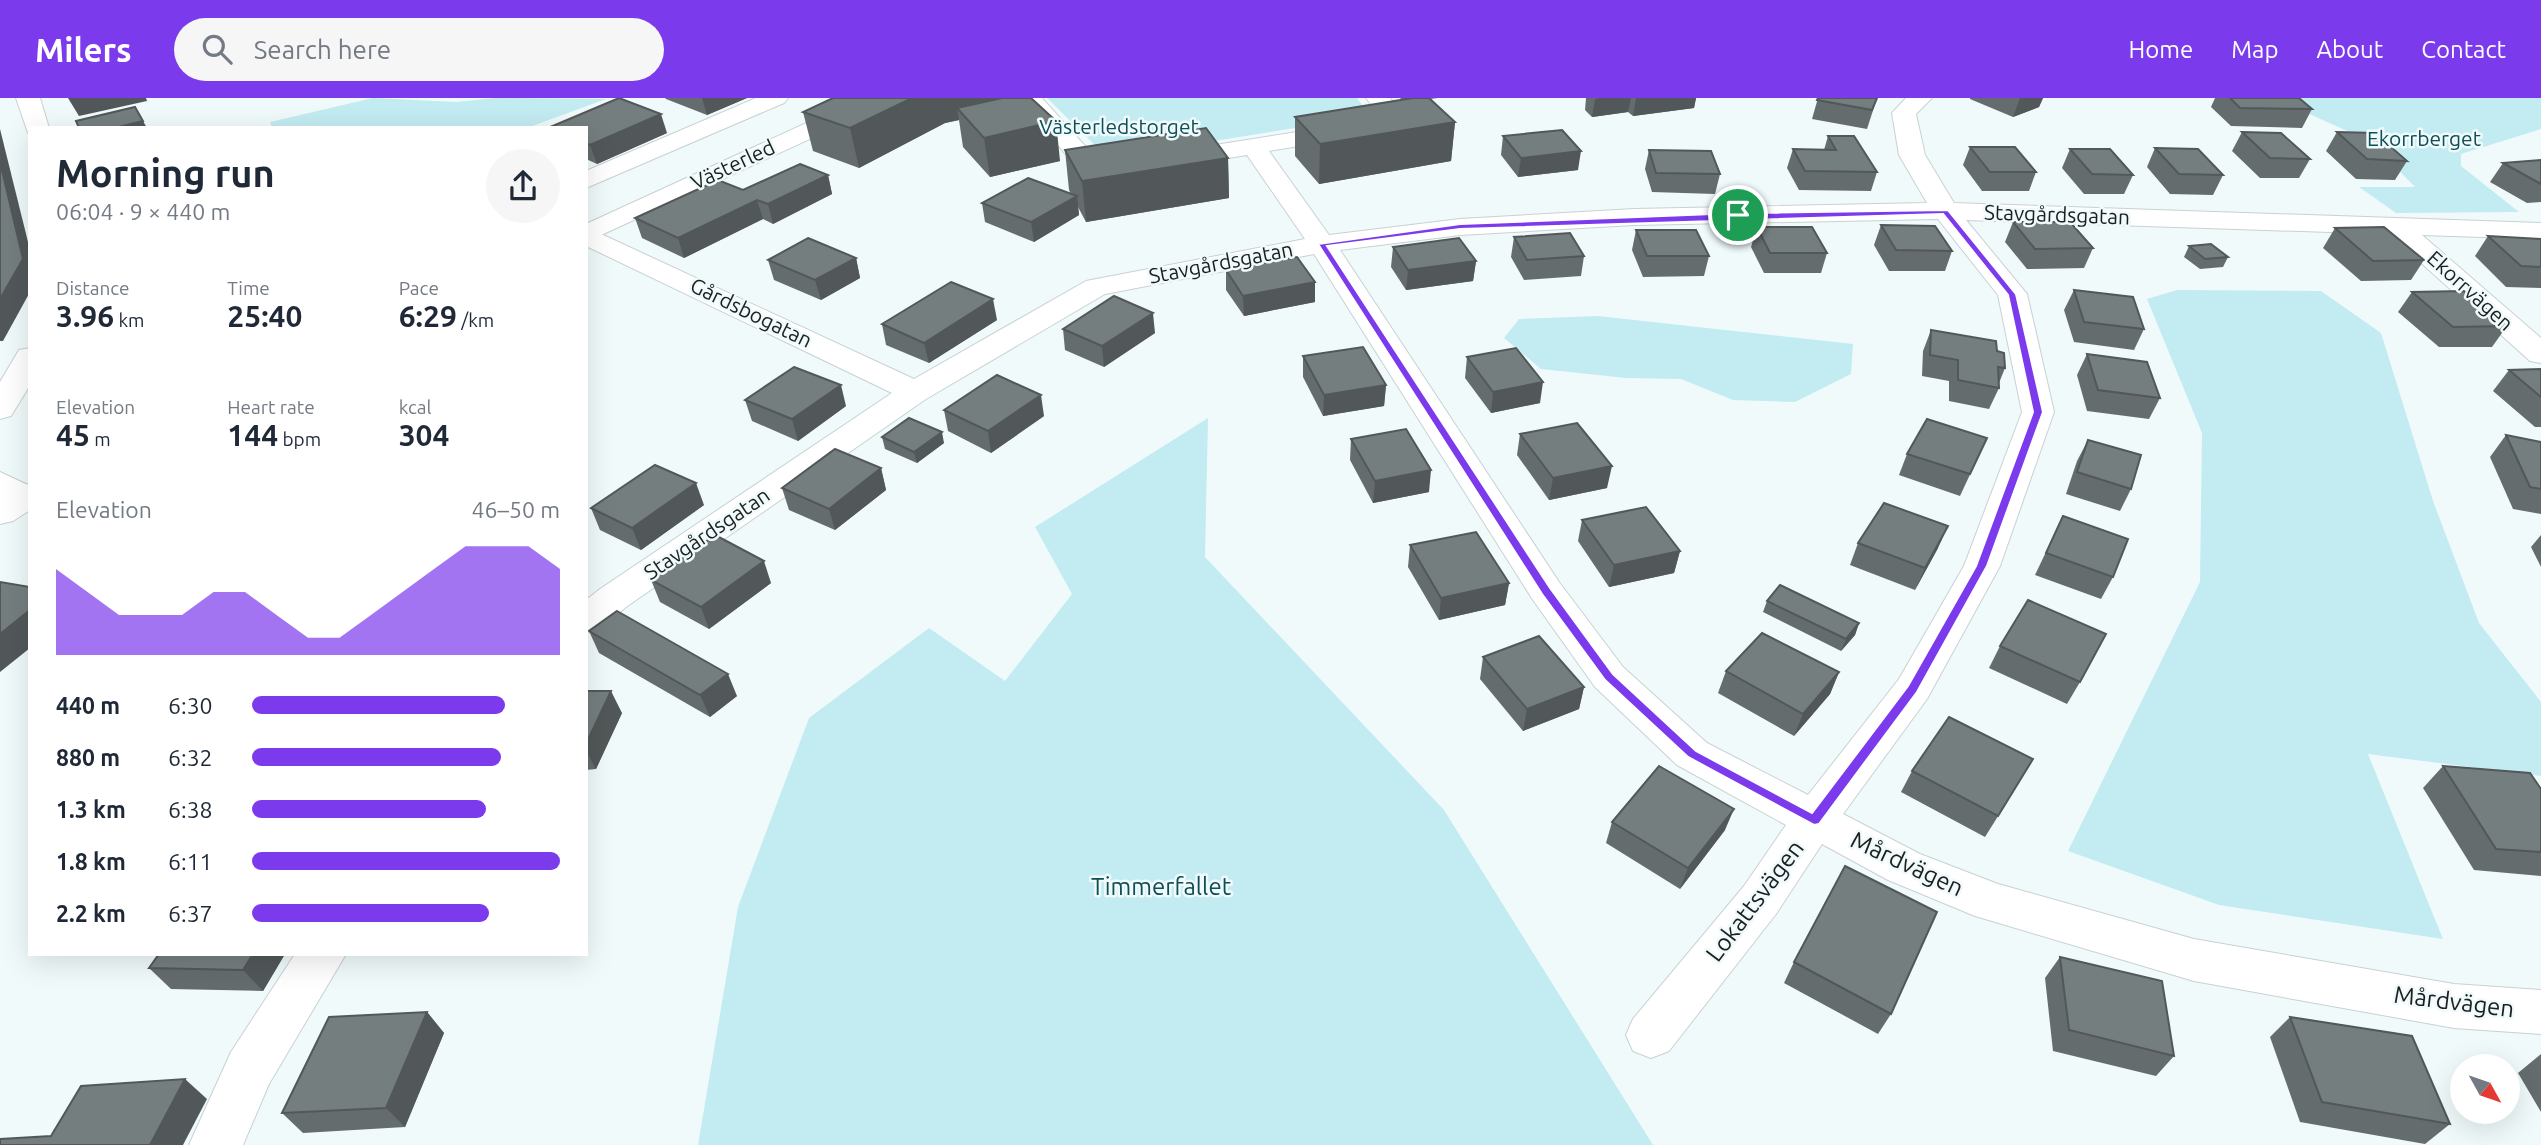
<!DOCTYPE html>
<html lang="en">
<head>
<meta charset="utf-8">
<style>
  :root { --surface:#fff; --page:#f6f6f7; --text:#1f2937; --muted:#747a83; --accent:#7c3aed }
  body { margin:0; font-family:Ubuntu,sans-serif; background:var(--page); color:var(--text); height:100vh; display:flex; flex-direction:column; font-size:26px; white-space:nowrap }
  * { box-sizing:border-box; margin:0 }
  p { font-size:23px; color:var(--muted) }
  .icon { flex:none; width:38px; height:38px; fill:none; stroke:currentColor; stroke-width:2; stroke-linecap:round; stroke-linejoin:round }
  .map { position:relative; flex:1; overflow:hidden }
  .side { position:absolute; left:28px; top:28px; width:560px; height:830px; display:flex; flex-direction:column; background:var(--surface); border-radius:0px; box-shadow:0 7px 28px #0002 }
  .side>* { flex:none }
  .needle { width:46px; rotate:130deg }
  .buttons { position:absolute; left:2450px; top:956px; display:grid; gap:14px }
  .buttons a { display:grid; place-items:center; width:70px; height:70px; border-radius:50%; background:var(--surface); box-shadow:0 7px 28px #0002; font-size:35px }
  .pin { position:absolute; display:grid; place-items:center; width:60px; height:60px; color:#fff; margin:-30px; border:4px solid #fff; border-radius:50%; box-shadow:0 2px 7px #0007 }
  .round { display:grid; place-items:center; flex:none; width:74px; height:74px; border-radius:37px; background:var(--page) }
  .summary { display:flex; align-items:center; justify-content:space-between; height:119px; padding:0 28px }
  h1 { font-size:38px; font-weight:600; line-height:52px }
  .figures { display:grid; grid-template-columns:repeat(3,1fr); gap:10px; height:119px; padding:7px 28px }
  .figures div { display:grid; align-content:center }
  .figures b { font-size:30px; font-weight:600 }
  .figures small { font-size:19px; font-weight:400 }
  .figures p { font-size:19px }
  .chart { height:196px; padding:14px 28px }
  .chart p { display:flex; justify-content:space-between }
  .chart svg { width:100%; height:126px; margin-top:7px; fill:var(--accent); opacity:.7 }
  ul { padding:0 28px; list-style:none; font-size:23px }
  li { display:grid; grid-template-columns:112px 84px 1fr; align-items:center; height:52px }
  li i { height:18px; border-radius:9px; background:var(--accent) }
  header { display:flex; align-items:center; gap:42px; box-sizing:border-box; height:98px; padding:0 35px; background:var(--accent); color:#fff }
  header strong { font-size:33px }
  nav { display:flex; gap:38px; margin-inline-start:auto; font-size:24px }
  .search { width:490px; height:63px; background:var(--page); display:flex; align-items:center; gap:18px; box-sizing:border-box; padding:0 24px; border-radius:38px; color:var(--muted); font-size:26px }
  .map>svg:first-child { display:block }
</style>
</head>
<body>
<header>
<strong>Milers</strong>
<div class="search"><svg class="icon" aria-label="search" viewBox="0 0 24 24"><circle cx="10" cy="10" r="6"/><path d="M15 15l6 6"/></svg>Search here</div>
<nav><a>Home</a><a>Map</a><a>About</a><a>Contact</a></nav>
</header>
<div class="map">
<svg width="2541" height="1047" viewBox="0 0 2541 1047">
  <rect width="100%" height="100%" fill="#f0fafb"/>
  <g fill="#c3ebf2">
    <polygon points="373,0 456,4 495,0 606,1 527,30 272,30 270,24"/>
    <polygon points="1047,0 1357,0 1370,18 1108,60"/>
    <polygon points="2273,0 2541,0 2541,31 2461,56 2461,68 2519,114 2396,115 2359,89 2415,89 2370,43"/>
    <polygon points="2177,192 2321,193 2381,235 2433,403 2479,525 2541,604 2541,678 2368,656 2443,841 2219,807 2068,753 2200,484 2202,335 2147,201"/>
    <polygon points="1598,218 1853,246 1851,276 1795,304 1733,302 1681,281 1626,280 1541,271 1504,240 1519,221"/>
    <polygon points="1208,320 1205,459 1444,712 1653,1047 698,1047 738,809 809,620 929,530 1005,583 1072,496 1035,429"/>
  </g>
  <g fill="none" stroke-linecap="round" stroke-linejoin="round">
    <g stroke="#c8d1d3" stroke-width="2">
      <g id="street">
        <polygon points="16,0 40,0 49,30 30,30 28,35"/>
        <polygon points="756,0 788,0 784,5 586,90 586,73"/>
        <path d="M1017 0H1042L1094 58 1113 63 1373 22 1380 18 1366 0H1390L1406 20 1402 25 1380 35 1269 53 1329 137 1460 121 1634 111 1927 105 1899 57 1892 15 1906 0H1932L1916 16 1925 57 1954 105 2541 125V141L2422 137 2541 240V265L2530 263 2389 136 1966 122 2027 196 2054 314 2000 468 1927 601 1843 716 1920 756 1998 786 2194 841 2454 886 2541 892V936L2454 930 2194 883 1975 818 1888 782 1822 746 1776 816 1669 953 1651 960 1633 953 1626 937 1633 921 1744 788 1786 727 1677 667 1595 589 1533 502 1314 156 1105 196 926 301 626 509 600 531 586 535V502L600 491 892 295 586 148V129L914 281 1086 183 1305 141 1247 57 1112 79 1076 68ZM1938 121 1998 197 2022 314 1964 468 1899 581 1808 697 1707 645 1623 569 1559 484 1340 152 1460 137 1634 127Z"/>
        <polygon points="30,250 30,287 11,318 0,321 0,284 19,252"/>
        <polygon points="0,374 30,388 30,408 11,407 0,400"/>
        <polygon points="295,856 346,856 269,986 243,1047 189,1047 231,954"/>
      </g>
    </g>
    <g stroke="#c8d1d3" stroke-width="2">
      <g id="secondary">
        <polygon points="861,0 892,0 888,5 586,144 586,126"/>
        <polygon points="30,385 30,412 13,423 0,426 0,399"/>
      </g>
    </g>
    <use href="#street" fill="#fff" fill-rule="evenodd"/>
    <use href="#secondary" fill="#fff" fill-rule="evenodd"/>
  </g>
  <g fill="#656c6d">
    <polygon points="665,0 747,0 707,17 666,1"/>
    <polygon points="1031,0 1060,63 990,79 963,49 959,22 945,25 859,70 813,53 803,14"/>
    <polygon points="1400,0 1438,0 1430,1 1455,24 1451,63 1319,86 1295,58 1295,19 1402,2"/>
    <polygon points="1586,0 1696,0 1694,10 1633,18 1628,14 1592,19 1585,12"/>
    <polygon points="1818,0 1877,0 1867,31 1812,21"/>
    <polygon points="1970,0 2043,0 2039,9 2013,19 1970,1"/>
    <polygon points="2215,0 2299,0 2312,11 2302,30 2231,28 2211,9"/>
    <polygon points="586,30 667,35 597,66 586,61"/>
    <polygon points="2242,34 2310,61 2299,80 2260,80 2232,53"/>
    <polygon points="2337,34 2407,63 2395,82 2356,81 2326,53"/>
    <polygon points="1503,38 1578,72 1518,79 1501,57"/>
    <polygon points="1828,38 1877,74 1871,93 1799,92 1787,70 1793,51 1824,52"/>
    <polygon points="1970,49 2036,74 2029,93 1982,93 1963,67"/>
    <polygon points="2155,50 2223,77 2213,97 2170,96 2147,69"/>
    <polygon points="2070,51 2133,77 2124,96 2084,96 2062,70"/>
    <polygon points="1065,52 1228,60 1229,100 1086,124 1078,109 1079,117 1034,144 985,124 982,105 1071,96 1069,92"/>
    <polygon points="1649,52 1720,76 1715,96 1652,94 1645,71"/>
    <polygon points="2541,62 2541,104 2527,105 2490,84 2503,65"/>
    <polygon points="828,77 832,96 773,126 763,121 684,160 642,140 635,120 743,92"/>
    <polygon points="2013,124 2093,150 2084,170 2027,171 2005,144"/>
    <polygon points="1881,127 1952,153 1945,173 1889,173 1874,147"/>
    <polygon points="1757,129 1827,155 1821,175 1764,175 1751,149"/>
    <polygon points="2335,130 2424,162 2411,182 2361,183 2323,150"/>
    <polygon points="1636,132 1709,158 1704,178 1643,179 1632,152"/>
    <polygon points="2488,138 2541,141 2541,190 2506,189 2475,158"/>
    <polygon points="1514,139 1584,158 1581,178 1524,182 1511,159"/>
    <polygon points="2189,148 2228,159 2223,169 2200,171 2184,159"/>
    <polygon points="1393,149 1476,163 1473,183 1406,192 1391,169"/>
    <polygon points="856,160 860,180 821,202 774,182 768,162"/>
    <polygon points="1226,172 1315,184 1315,204 1244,218 1226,192"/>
    <polygon points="2074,192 2144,231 2134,252 2074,244 2064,212"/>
    <polygon points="2412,194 2507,228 2492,249 2439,249 2398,214"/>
    <polygon points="997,222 929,265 886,247 882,226"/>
    <polygon points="1063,231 1155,235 1104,269 1065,252"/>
    <polygon points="1931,232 1997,253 2005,270 1999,285 1999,290 1989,311 1949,303 1949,283 1922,278 1923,253"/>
    <polygon points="2087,256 2160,300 2149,321 2087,313 2077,277"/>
    <polygon points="1303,258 1386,287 1384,308 1323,318 1303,279"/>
    <polygon points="1467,259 1540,305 1491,315 1465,280"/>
    <polygon points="2541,271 2541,329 2535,329 2493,293 2509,272"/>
    <polygon points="745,302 846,308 798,343 752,323"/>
    <polygon points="944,312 1044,318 991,355 948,333"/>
    <polygon points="1520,336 1607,390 1549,402 1517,357"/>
    <polygon points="2506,337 2541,344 2541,416 2513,411 2490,359"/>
    <polygon points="882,339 944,345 917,365 885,351"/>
    <polygon points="1987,340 1960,398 1899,377 1907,356"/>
    <polygon points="1351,341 1429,394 1373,405 1350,362"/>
    <polygon points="2088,342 2131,391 2120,413 2066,396 2077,363"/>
    <polygon points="881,370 886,392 835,432 789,412 782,390"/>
    <polygon points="704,407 641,452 600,432 591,410"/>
    <polygon points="2063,418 2113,479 2101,501 2035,477"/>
    <polygon points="1582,422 1680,453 1674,475 1609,489 1578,443"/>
    <polygon points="2541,437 2541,469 2531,449"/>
    <polygon points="1858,445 1938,450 1915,492 1850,467"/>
    <polygon points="1410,447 1509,485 1505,507 1439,522 1408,469"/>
    <polygon points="651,482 771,485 709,531 660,504"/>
    <polygon points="1767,503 1859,525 1855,537 1841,553 1763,514"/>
    <polygon points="589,533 737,598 710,619 599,555"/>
    <polygon points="2000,548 2080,584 2067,606 1989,570"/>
    <polygon points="1483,559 1584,589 1579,611 1523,633 1480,581"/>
    <polygon points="1726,573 1839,574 1830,596 1794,638 1718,595"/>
    <polygon points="586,593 622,615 596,671 586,672"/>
    <polygon points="2443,668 2541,691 2541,778 2474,772 2423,690"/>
    <polygon points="1912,673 2020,683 1985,739 1901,694"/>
    <polygon points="1612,724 1725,732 1680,791 1606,745"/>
    <polygon points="285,856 263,893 171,891 149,870"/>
    <polygon points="2060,859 2174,958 2156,978 2053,953 2045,880"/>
    <polygon points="1794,864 1891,916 1878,936 1784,885"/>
    <polygon points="427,914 444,935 405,1029 303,1035 282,1015"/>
    <polygon points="2290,919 2450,1026 2425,1046 2300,1024 2270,939"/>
    <polygon points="2541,956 2541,1014 2518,975"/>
  </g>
  <g fill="#525859">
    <polygon points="68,0 146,0 147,3 79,18"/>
    <polygon points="702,0 747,0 707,17"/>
    <polygon points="912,0 1001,0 957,10 959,22 945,25 859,70 850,30"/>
    <polygon points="1600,0 1631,0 1628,14 1592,19 1595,1"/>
    <polygon points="1636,0 1696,0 1694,10 1633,18"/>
    <polygon points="2020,0 2043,0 2039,9 2013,19"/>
    <polygon points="135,9 147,30 115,30"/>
    <polygon points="661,16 667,35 597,66 590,47"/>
    <polygon points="1056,23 1060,63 990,79 984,40"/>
    <polygon points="1455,24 1451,63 1319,86 1320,46"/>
    <polygon points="0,31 30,152 30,194 3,243 0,243"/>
    <polygon points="1581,53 1578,72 1518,79 1521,60"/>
    <polygon points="1228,60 1229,100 1086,124 1082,83"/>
    <polygon points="828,77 832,96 773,126 768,106"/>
    <polygon points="1077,98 1079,117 1034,144 1031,124"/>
    <polygon points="757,102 763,121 684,160 678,140"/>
    <polygon points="856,160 860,180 821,202 815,182"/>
    <polygon points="1476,163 1473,183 1406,192 1408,172"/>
    <polygon points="1315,184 1315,204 1244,218 1243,198"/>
    <polygon points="993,201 997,222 929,265 924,245"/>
    <polygon points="1153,215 1155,235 1104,269 1102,248"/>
    <polygon points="1543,284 1540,305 1491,315 1493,294"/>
    <polygon points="841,287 846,308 798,343 792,321"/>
    <polygon points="1386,287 1384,308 1323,318 1324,297"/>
    <polygon points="1041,297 1044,318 991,355 988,333"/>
    <polygon points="942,334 944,345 917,365 914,354"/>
    <polygon points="1612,368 1607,390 1549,402 1553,380"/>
    <polygon points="881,370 886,392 835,432 829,411"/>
    <polygon points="1431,372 1429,394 1373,405 1375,383"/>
    <polygon points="696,385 704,407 641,452 632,430"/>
    <polygon points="1948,428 1938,450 1915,492 1925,470"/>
    <polygon points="1680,453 1674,475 1609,489 1614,467"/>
    <polygon points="764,463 771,485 709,531 701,509"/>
    <polygon points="1509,485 1505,507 1439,522 1441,500"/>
    <polygon points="30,512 30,550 0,574 0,536"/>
    <polygon points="1859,525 1855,537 1841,553 1846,541"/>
    <polygon points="1839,574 1830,596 1794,638 1803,616"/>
    <polygon points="728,576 737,598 710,619 700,597"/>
    <polygon points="1584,589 1579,611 1523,633 1527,611"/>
    <polygon points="611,593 622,615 596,671 586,653 586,646"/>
    <polygon points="1734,711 1725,732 1680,791 1688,770"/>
    <polygon points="253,856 285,856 263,893 243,872"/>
    <polygon points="427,914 444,935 405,1029 386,1010"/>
    <polygon points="185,981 207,1001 183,1047 150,1047"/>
  </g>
  <g fill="#757e7f" stroke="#525859" stroke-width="2">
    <polygon points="619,0 661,16 590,47 586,45 586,30 548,30"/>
    <polygon points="833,0 912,0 850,30 803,14"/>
    <polygon points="1002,0 1031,0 1056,23 984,40 957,10"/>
    <polygon points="1413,0 1429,0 1455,24 1320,46 1295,19"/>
    <polygon points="1818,0 1877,0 1872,12 1817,2"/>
    <polygon points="2230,0 2299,0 2312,11 2240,10"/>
    <polygon points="135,9 143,23 115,30 79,30 76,23"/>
    <polygon points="1206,30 1228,60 1082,83 1065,52"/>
    <polygon points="1562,32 1581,53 1521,60 1503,38"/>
    <polygon points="2242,34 2281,35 2310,61 2270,60"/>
    <polygon points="2337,34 2375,35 2407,63 2367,61"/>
    <polygon points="1828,38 1854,38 1877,74 1805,73 1793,51 1836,52"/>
    <polygon points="1970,49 2015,49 2036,74 1990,74"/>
    <polygon points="2155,50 2198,51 2223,77 2179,76"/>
    <polygon points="2070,51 2110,51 2133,77 2092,76"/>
    <polygon points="1649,52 1711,53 1720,76 1656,75"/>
    <polygon points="2541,62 2541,86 2503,65"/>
    <polygon points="0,64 23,161 0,201"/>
    <polygon points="800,66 828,77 768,106 757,102 678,140 635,120 718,82 743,92"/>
    <polygon points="1028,80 1077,98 1031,124 982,105"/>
    <polygon points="2013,124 2070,124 2093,150 2035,151"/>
    <polygon points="1881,127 1935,128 1952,153 1896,152"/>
    <polygon points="1757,129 1812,129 1827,155 1770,155"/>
    <polygon points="2384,129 2424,162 2373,163 2335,130"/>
    <polygon points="1636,132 1696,132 1709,158 1647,158"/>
    <polygon points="1570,135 1584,158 1527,162 1514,139"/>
    <polygon points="2488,138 2541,141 2541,169 2521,168"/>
    <polygon points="808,140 856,160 815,182 768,162"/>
    <polygon points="1459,140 1476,163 1408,172 1393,149"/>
    <polygon points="2211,146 2228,159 2205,161 2189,148"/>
    <polygon points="1297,159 1315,184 1243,198 1226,172"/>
    <polygon points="951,184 993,201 924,245 882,226"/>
    <polygon points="2074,192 2133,199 2144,231 2084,224"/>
    <polygon points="2464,193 2507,228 2453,229 2412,194"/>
    <polygon points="1114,198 1153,215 1102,248 1063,231"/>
    <polygon points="1931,232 1996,243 1997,253 2004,255 2005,270 1998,269 1999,290 1958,282 1958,262 1930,257"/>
    <polygon points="1363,249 1386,287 1324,297 1303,258"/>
    <polygon points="1516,250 1543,284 1493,294 1467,259"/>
    <polygon points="2087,256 2147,264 2160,300 2098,292"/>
    <polygon points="794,269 841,287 792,321 745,302"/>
    <polygon points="2541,271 2541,299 2509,272"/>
    <polygon points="997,277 1041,297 988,333 944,312"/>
    <polygon points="909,320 942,334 914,354 882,339"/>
    <polygon points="1927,321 1987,340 1970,376 1907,356"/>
    <polygon points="1577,325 1612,368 1553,380 1520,336"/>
    <polygon points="1406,331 1431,372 1375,383 1351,341"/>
    <polygon points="2506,337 2541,344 2541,391 2530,389"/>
    <polygon points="2088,342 2141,357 2131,391 2077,374"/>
    <polygon points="835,351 881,370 829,411 782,390"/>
    <polygon points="655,367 696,385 632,430 591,410"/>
    <polygon points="1884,405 1948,428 1925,470 1858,445"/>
    <polygon points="1646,409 1680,453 1614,467 1582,422"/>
    <polygon points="2063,418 2128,441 2113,479 2046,455"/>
    <polygon points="1476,434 1509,485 1441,500 1410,447"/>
    <polygon points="715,437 764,463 701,509 651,482"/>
    <polygon points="0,484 30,489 30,512 0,536"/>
    <polygon points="1780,487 1859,525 1846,541 1767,503"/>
    <polygon points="2028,502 2106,536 2080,584 2000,548"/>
    <polygon points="617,513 728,576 700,597 589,533"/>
    <polygon points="1762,535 1839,574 1803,616 1726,573"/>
    <polygon points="1539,538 1584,589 1527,611 1483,559"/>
    <polygon points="586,593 611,593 586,646"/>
    <polygon points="1949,619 2033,661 1998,718 1912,673"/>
    <polygon points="1659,668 1734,711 1688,770 1612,724"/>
    <polygon points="2443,668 2530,675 2541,691 2541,754 2496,751"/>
    <polygon points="1845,768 1937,814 1891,916 1794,864"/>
    <polygon points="159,856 253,856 243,872 149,870"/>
    <polygon points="2060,859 2162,883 2174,958 2069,932"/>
    <polygon points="427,914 386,1010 282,1015 329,919"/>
    <polygon points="2290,919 2412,938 2450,1026 2322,1004"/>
    <polygon points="185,981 150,1047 0,1047 0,1041 51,1038 81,988"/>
  </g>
  <path fill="#7c3aed" stroke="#fff" stroke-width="2" fill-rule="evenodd" d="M1948 112 2016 196 2043 314 1987 468 1917 594 1819 726 1814 727 1688 659 1605 582 1542 496 1318 146 1460 126 1738 115ZM1943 116 2008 197 2033 314 1976 468 1908 588 1812 715 1696 653 1613 576 1550 490 1327 148 1460 131Z"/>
  <g text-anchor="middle" stroke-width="5" stroke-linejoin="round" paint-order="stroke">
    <g font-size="21" fill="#0e4e57" stroke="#f0fafb">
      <text x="1119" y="36">Västerledstorget</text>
      <text x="2424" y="48">Ekorrberget</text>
    </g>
    <g font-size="21" fill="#1b1f1f" stroke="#f0fafb">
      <text transform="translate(733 67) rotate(-25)" y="7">Västerled</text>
      <text transform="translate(2057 117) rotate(2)" y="7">Stavgårdsgatan</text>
      <text transform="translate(1221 165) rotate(-11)" y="7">Stavgårdsgatan</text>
      <text transform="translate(2470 193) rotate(42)" y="7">Ekorrvägen</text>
      <text transform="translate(751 215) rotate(26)" y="7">Gårdsbogatan</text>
      <text transform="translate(707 436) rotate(-34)" y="7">Stavgårdsgatan</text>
    </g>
    <g font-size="24" fill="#1b1f1f" stroke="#f0fafb">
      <text transform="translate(1907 766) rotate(25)" y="8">Mårdvägen</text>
      <text transform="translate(1755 803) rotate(-53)" y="8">Lokattsvägen</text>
      <text transform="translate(2454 904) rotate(7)" y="8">Mårdvägen</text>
    </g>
    <g font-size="24" fill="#0e4e57" stroke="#f0fafb">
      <text x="1161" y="797">Timmerfallet</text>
    </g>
  </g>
</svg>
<div class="buttons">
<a><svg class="needle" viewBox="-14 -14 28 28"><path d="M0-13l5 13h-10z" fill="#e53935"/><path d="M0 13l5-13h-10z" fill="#747a83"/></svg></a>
</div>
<div class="pin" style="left:1738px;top:117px;background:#1e9e55"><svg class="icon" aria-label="arrive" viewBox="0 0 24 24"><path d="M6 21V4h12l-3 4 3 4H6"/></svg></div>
<section class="side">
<div class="summary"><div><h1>Morning run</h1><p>06:04 · 9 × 440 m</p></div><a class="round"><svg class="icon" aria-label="share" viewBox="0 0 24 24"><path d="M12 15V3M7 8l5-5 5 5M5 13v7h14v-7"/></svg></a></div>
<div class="figures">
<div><p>Distance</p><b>3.96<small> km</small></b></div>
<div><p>Time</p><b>25:40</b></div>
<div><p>Pace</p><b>6:29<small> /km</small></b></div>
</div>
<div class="figures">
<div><p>Elevation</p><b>45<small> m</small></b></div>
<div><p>Heart rate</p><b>144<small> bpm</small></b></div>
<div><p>kcal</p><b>304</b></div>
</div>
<div class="chart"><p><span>Elevation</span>46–50 m</p>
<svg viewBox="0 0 160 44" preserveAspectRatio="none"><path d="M0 44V14L10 22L20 30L30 30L40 30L50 22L60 22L70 30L80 38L90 38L100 30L110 22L120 14L130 6L140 6L150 6L160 14V44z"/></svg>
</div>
<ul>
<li><b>440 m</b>6:30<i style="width:82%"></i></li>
<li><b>880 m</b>6:32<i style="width:81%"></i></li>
<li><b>1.3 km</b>6:38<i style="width:76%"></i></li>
<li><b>1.8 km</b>6:11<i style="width:100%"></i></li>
<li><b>2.2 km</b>6:37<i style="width:77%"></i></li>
</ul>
</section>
</div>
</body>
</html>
